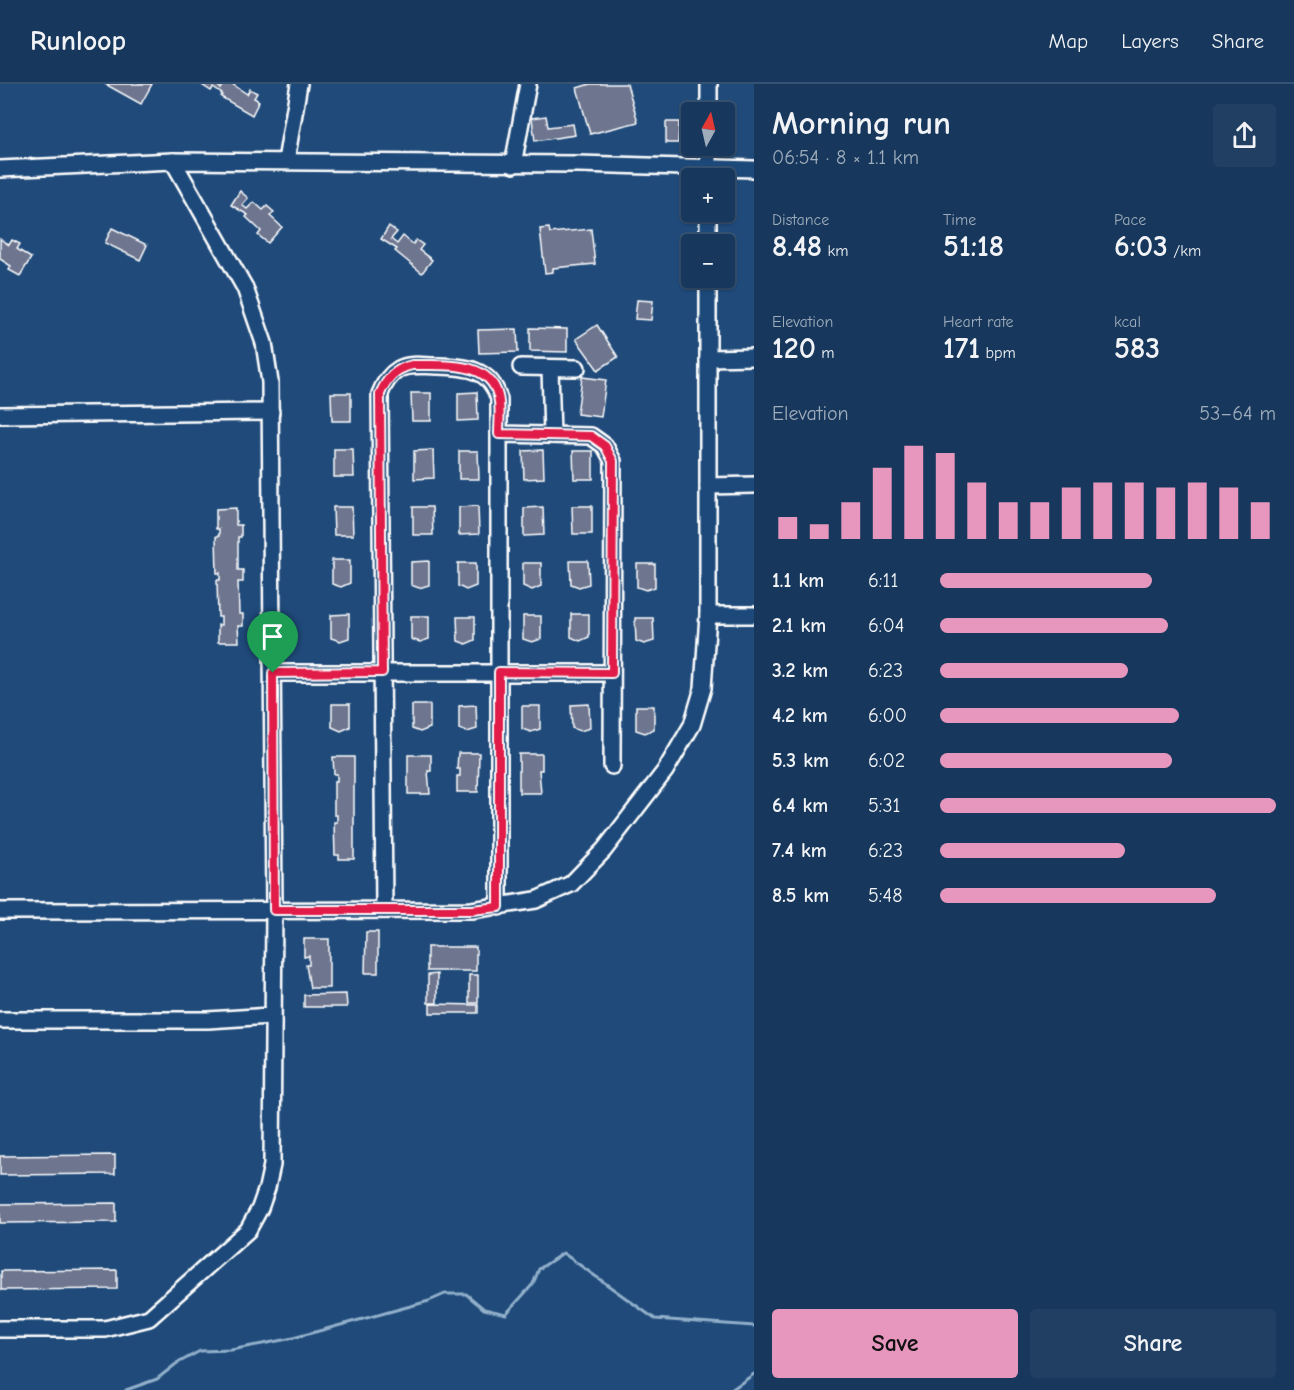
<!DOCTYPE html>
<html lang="en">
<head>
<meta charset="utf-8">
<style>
  :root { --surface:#17385c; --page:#203f62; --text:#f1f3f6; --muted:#9eacbb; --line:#365272; --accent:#e797bd }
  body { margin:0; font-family:"Comic Neue",sans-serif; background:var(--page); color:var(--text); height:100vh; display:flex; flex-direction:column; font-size:22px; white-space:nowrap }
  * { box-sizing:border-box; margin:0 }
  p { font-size:20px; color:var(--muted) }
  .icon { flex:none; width:33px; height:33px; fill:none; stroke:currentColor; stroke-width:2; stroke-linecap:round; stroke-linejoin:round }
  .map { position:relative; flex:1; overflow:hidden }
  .drawer { display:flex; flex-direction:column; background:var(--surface); width:540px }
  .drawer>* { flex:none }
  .needle { width:39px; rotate:8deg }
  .fabs { position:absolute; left:681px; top:18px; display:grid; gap:12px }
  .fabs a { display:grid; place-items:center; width:54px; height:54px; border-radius:6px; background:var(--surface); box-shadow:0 2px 4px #0004,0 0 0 2px var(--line); font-size:30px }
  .pin { position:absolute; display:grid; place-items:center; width:51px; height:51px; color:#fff; margin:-62px -26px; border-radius:50% 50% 50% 0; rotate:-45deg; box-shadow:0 0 6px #0007 }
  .pin .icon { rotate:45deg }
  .round { display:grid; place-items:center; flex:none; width:63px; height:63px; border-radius:6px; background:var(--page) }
  .summary { display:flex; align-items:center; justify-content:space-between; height:102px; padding:0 18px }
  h1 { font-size:33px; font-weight:600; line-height:45px }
  .stats { display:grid; grid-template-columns:repeat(3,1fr); gap:9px; height:102px; padding:6px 18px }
  .stats div { display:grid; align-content:center }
  .stats b { font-size:30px; font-weight:600 }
  .stats small { font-size:16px; font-weight:400 }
  .stats p { font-size:16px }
  .chart { height:168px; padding:12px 18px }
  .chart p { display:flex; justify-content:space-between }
  .chart svg { width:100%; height:108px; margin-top:6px; stroke:var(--accent); stroke-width:6 }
  .action { display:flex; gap:12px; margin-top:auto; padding:12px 18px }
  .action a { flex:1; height:69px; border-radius:6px; background:var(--accent); color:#111; font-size:24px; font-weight:600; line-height:69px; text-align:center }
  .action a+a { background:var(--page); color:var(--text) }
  ul { padding:0 18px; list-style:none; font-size:20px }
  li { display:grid; grid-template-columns:96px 72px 1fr; align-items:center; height:45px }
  li i { height:15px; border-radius:8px; background:var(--accent) }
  header { display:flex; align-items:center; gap:36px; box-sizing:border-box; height:84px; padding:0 30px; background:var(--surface); border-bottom:2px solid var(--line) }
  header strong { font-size:28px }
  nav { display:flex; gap:33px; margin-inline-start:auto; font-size:21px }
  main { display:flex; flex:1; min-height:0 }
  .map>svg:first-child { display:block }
</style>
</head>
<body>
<header>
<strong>Runloop</strong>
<nav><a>Map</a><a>Layers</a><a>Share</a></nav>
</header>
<main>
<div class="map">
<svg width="754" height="1306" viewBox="0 0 754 1306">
  <rect width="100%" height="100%" fill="#1f4a7a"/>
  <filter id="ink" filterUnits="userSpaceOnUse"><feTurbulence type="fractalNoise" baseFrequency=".0167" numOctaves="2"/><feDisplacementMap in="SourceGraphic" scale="12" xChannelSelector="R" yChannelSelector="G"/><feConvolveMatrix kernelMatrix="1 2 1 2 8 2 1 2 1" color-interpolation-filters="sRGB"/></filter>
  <g filter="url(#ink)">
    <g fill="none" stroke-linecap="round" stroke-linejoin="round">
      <g stroke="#92b0ca" stroke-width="3">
        <polyline points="126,1306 157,1295 176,1280 200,1267 231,1266 293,1254 429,1217 445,1210 466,1210 484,1225 506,1230 533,1200 539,1185 563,1169 655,1235 754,1242"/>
        <polyline points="731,1306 754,1290"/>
      </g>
    </g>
    <g fill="#6d758f" stroke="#fff" stroke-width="1.5">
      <polygon points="105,0 152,0 141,20"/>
      <polygon points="216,0 221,5 224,0 232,0 247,10 250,5 257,9 254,14 259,17 252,31 221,13 222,10 213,4 211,7 202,1"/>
      <polygon points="590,0 627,0 638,38 590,50 577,4"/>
      <polygon points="546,32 548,43 573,40 575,51 535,57 532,34"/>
      <polygon points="666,38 679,38 678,59 666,59"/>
      <polygon points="240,107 248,114 242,121 247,125 254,118 263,126 267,122 274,128 270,132 282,143 268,159 258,151 261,147 246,133 248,131 231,121"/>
      <polygon points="389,142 397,148 391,155 397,160 403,152 413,160 416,156 423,161 419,166 432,176 422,189 395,167 397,165 381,155"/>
      <polygon points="112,144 147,161 140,176 105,159"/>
      <polygon points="549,144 550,149 591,145 595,180 553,184 553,188 545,189 540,145"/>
      <polygon points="0,155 9,161 12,156 20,160 17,165 31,174 20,192 9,186 11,182 0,175"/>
      <polygon points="637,216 653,217 651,236 635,235"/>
      <polygon points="597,241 618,273 598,286 576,255"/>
      <polygon points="530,244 567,245 567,268 530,267"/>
      <polygon points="517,245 518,268 479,269 478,246"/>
      <polygon points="582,293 606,296 601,333 577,330"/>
      <polygon points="477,308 478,336 458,337 458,309"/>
      <polygon points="331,309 351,309 351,337 332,337"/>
      <polygon points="411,309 431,309 431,337 412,337"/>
      <polygon points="334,365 353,365 354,393 334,393"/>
      <polygon points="433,366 434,394 414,395 414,367"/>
      <polygon points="543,366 544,394 524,395 523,367"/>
      <polygon points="459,367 478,367 479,395 459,395"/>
      <polygon points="573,367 593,367 593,395 574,395"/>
      <polygon points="478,422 479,450 459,451 459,423"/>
      <polygon points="572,422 592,422 592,450 573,450"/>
      <polygon points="333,423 352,423 353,451 334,451"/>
      <polygon points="413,423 432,423 433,451 413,451"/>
      <polygon points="543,423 544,451 524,452 524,424"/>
      <polygon points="236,424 236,441 241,441 241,453 238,453 238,486 243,486 243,498 238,498 239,530 243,530 243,542 238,542 239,558 218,558 218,541 221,541 221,533 218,533 217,496 220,496 220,489 217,489 216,452 219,452 219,445 216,445 216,425"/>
      <polygon points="332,476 350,476 350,499 341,503 332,500"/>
      <polygon points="429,477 429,501 419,504 411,501 411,478"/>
      <polygon points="570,477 588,477 589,500 579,503 571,500"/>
      <polygon points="458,479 476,479 476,502 466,506 458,502"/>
      <polygon points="523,479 541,479 541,502 532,506 523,502"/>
      <polygon points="637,480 655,480 655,503 646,506 637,503"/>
      <polygon points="349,530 349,554 340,557 331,554 331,531"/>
      <polygon points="571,530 589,530 589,553 580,557 571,553"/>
      <polygon points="411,532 429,532 429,555 420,558 411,555"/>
      <polygon points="523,532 541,532 541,555 532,558 523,555"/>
      <polygon points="457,533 475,533 475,556 466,560 458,557"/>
      <polygon points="635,534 653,534 654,557 644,560 636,557"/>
      <polygon points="332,620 350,620 350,643 341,647 332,643"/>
      <polygon points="589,620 590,644 580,647 572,644 571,621"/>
      <polygon points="412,621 430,621 430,644 420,648 412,645"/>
      <polygon points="476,621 477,645 467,648 459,645 459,622"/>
      <polygon points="522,622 540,622 540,645 531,648 522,645"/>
      <polygon points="636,622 654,622 654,645 645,649 636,646"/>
      <polygon points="458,669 479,669 478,708 457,708 457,692 460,692 460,685 457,685"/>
      <polygon points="519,670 542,670 542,686 539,686 541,709 519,709"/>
      <polygon points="408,671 431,671 431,687 428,687 430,710 408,710"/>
      <polygon points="333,673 354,673 354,775 339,775 339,771 335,771 334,738 337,738 337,731 334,731 334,697 337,697 337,690 334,690"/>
      <polygon points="366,848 378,848 378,889 365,889"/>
      <polygon points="304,855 329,855 329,904 310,904 306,881 309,881 309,872 304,873"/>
      <rect x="427" y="863" width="49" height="24"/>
      <polygon points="437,890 437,919 428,919 428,891"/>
      <rect x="469" y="891" width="9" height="28"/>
      <polygon points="346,910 347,923 304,923 304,911"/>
      <polygon points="430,920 478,921 478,929 430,929"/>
      <polygon points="115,1071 115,1090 0,1091 0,1072"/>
      <polygon points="116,1119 116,1138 0,1139 0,1120"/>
      <polygon points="117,1186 117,1205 1,1206 1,1187"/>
    </g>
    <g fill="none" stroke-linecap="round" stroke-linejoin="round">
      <g stroke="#fff" stroke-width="20">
        <g id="minor">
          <polyline points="709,28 709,0"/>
          <polyline points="286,77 299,0"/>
          <polyline points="513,81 528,0"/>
          <polyline points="0,85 173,77 578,80 754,85"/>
          <polyline points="708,94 708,62"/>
          <polyline points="708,128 708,160"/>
          <polyline points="708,274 754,273"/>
          <polyline points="521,283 577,284"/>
          <polyline points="550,284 552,351"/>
          <polyline points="0,331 271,328"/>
          <polyline points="499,350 591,352 605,362 613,377 612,682"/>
          <polyline points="708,402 754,401"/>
          <polyline points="708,531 754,531"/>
          <polyline points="273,589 612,589"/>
          <path d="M384 826 380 310C384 299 389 291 399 285 410 279 424 282 436 282 465 283 490 283 499 315V823"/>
          <polyline points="0,827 472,826 536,816 571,800 604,766 665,687 692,641 703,604 708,531 708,194"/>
          <polyline points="0,936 208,936 271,932"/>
          <polyline points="0,1245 105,1245 149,1234 248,1146 260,1124 267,1104 272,1081 274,826 270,298 264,259 245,204 173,77"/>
        </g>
      </g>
      <use href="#minor" stroke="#1f4a7a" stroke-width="15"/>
    </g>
  </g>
  <g fill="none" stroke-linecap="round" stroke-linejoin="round" filter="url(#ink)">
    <g stroke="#fff" stroke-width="12">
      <path id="route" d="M412 281C441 282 489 275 498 312 501 324 499 338 499 350L591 352 605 362 613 377 612 589 499 588V823L472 826H274L273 589 382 588 380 310C387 294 395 285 412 281Z"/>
    </g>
    <use href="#route" stroke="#e11d48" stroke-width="8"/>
  </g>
</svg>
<div class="fabs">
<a><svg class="needle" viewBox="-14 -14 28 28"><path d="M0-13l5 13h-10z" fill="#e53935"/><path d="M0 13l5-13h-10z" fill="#9eacbb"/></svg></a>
<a>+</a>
<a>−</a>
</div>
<div class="pin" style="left:273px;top:589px;background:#1e9e55"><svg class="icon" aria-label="arrive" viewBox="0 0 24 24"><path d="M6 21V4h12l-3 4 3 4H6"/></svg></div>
</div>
<section class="drawer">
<div class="summary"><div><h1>Morning run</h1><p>06:54 · 8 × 1.1 km</p></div><a class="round"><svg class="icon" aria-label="share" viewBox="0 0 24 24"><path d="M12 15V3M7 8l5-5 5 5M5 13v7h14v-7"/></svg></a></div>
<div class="stats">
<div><p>Distance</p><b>8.48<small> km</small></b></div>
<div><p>Time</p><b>51:18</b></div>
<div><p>Pace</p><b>6:03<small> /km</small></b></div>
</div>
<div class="stats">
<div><p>Elevation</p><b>120<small> m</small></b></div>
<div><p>Heart rate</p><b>171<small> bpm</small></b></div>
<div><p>kcal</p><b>583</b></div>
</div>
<div class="chart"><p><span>Elevation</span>53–64 m</p>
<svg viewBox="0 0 160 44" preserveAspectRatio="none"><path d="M5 44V35M15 44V38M25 44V29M35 44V15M45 44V6M55 44V9M65 44V21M75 44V29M85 44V29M95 44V23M105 44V21M115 44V21M125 44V23M135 44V21M145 44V23M155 44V29"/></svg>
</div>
<ul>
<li><b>1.1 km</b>6:11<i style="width:63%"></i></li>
<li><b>2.1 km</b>6:04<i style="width:68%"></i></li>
<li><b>3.2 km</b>6:23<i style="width:56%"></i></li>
<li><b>4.2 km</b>6:00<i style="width:71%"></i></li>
<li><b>5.3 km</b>6:02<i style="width:69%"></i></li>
<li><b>6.4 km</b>5:31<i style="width:100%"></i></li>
<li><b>7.4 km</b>6:23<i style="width:55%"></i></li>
<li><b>8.5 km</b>5:48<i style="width:82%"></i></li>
</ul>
<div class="action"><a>Save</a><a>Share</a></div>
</section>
</main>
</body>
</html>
